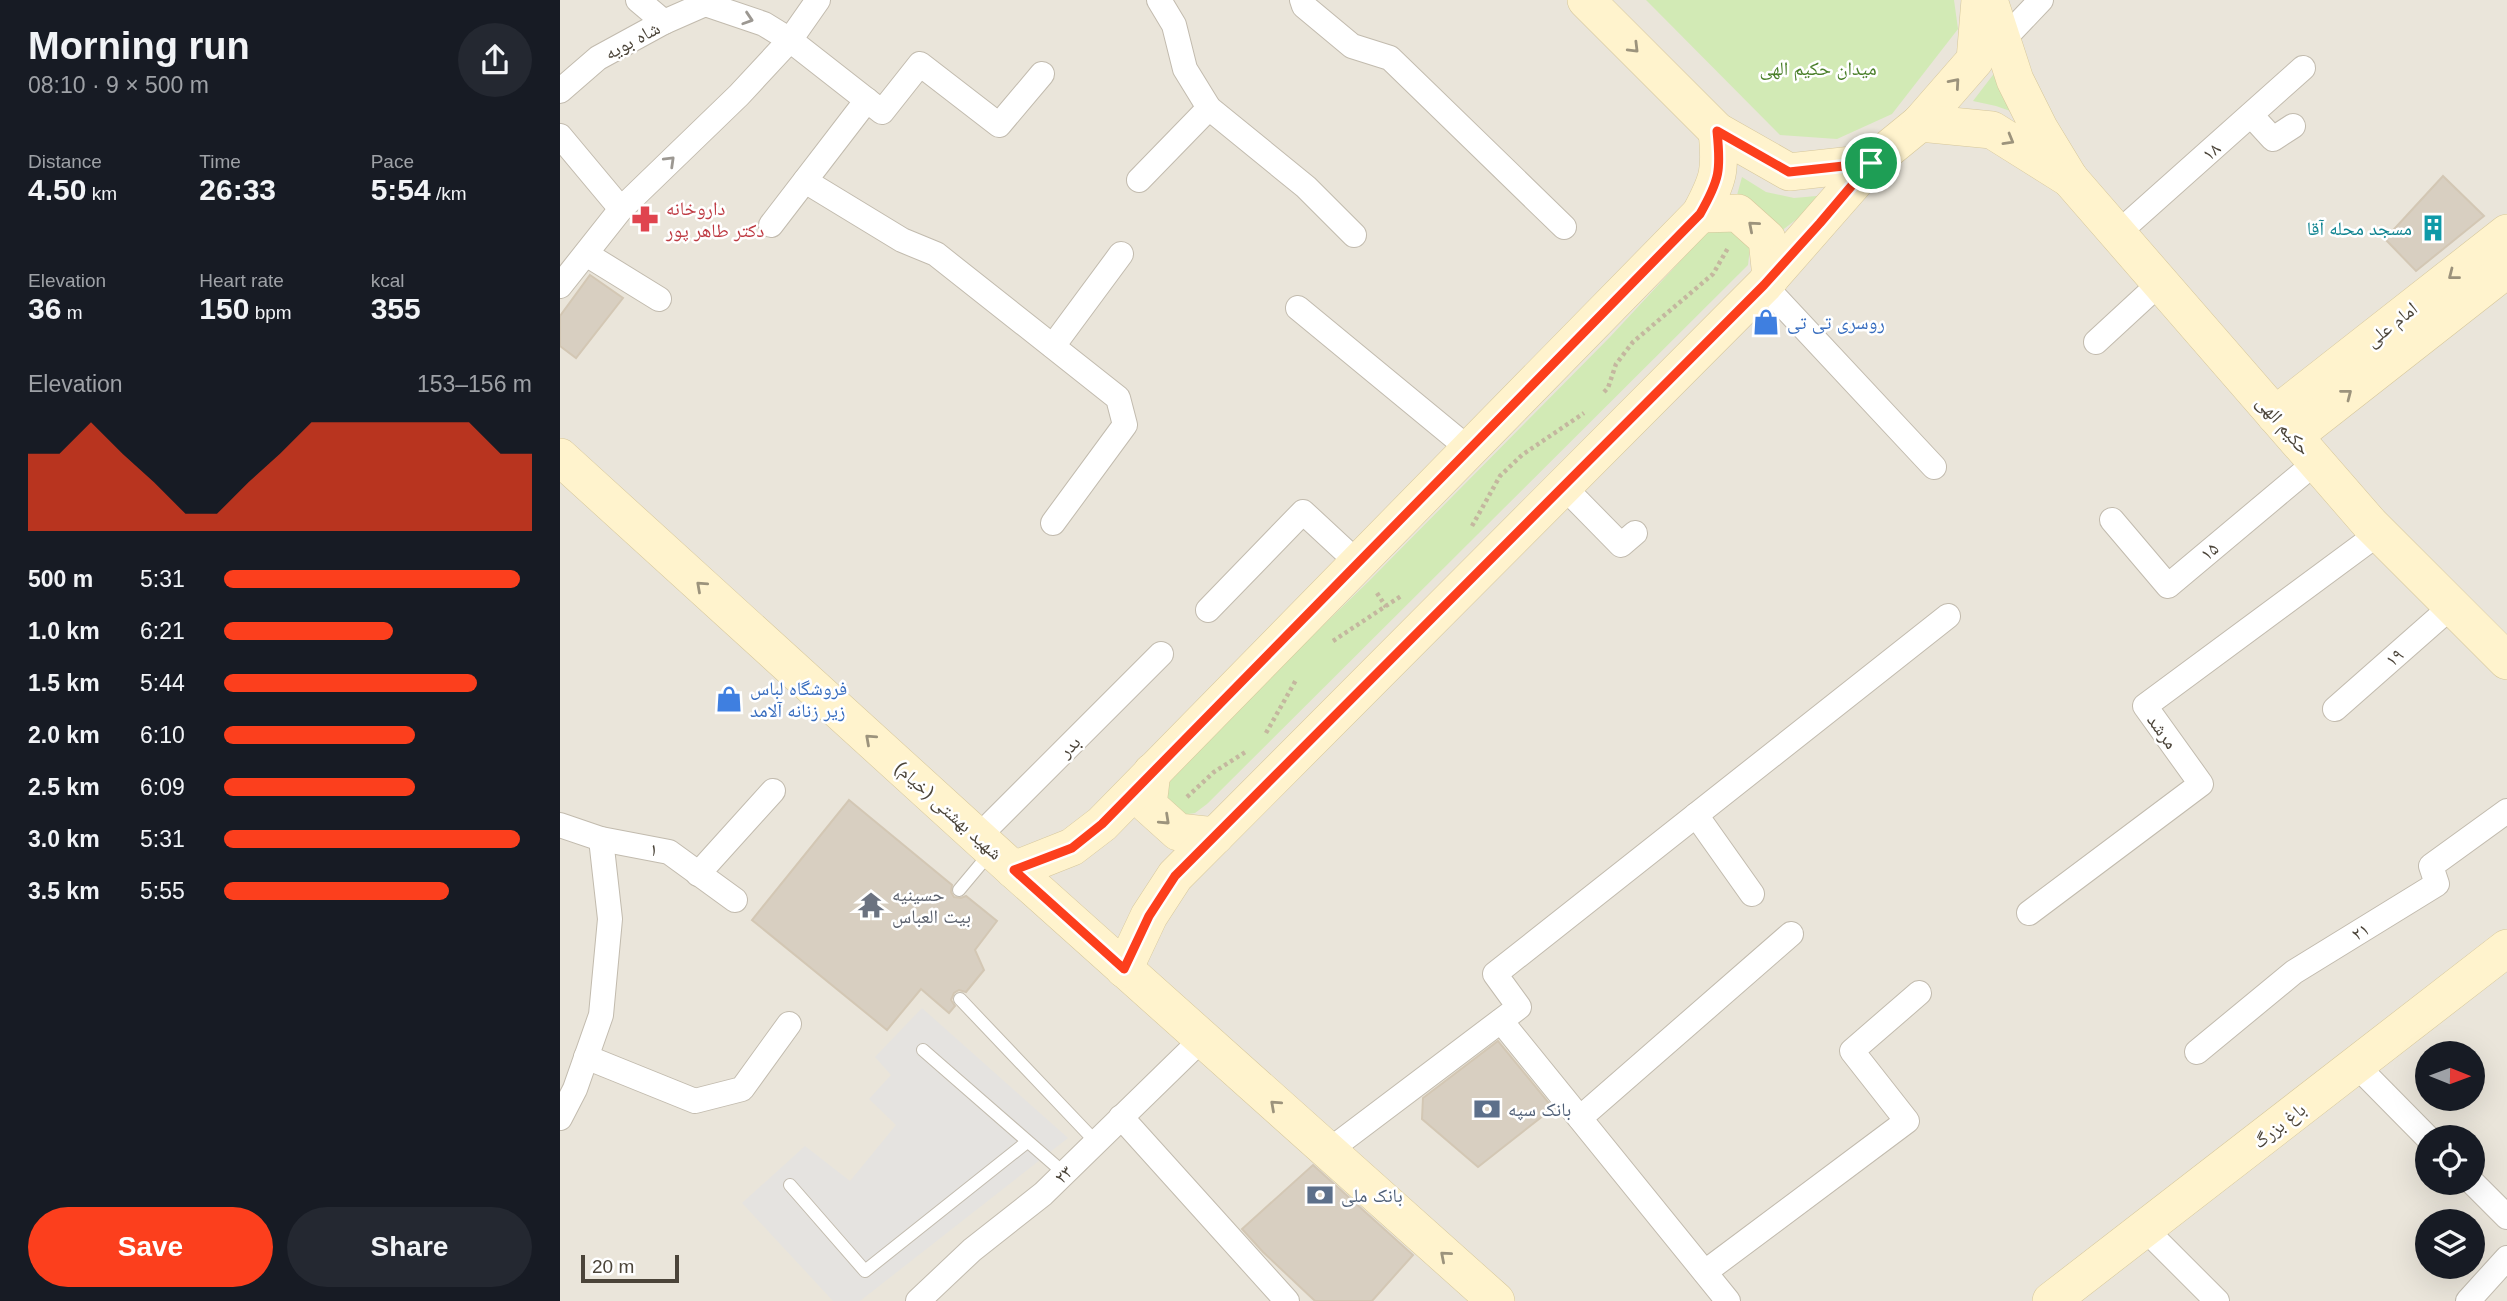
<!DOCTYPE html>
<html lang="en">
<head>
<meta charset="utf-8">
<style>
  :root { --surface:#171b24; --page:#242831; --text:#f1f3f6; --muted:#9ea1a6; --accent:#fc3f1d }
  body { margin:0; font-family:Helvetica,"Noto Naskh Arabic",sans-serif; background:var(--page); color:var(--text); height:100vh; display:flex; flex-direction:column; font-size:26px; white-space:nowrap }
  * { box-sizing:border-box; margin:0 }
  p { font-size:23px; color:var(--muted) }
  .icon { flex:none; width:38px; height:38px; fill:none; stroke:currentColor; stroke-width:2; stroke-linecap:round; stroke-linejoin:round }
  .map { position:relative; flex:1; overflow:hidden }
  .drawer { display:flex; flex-direction:column; background:var(--surface); width:560px }
  .drawer>* { flex:none }
  .needle { width:46px; rotate:91deg }
  .fabs { position:absolute; left:1855px; top:1041px; display:grid; gap:14px }
  .fabs a { display:grid; place-items:center; width:70px; height:70px; border-radius:50%; background:var(--surface); box-shadow:0 7px 28px #0002; font-size:35px }
  .scale { position:absolute; left:21px; bottom:18px; width:98px; box-sizing:border-box; padding-left:7px; border:4px solid #4b4439; border-top:0; font-size:19px; line-height:24px; white-space:nowrap; color:#4b4439; -webkit-text-stroke:5px #fff; paint-order:stroke }
  .pin { position:absolute; display:grid; place-items:center; width:60px; height:60px; color:#fff; margin:-30px; border:4px solid #fff; border-radius:50%; box-shadow:0 2px 7px #0007 }
  .round { display:grid; place-items:center; flex:none; width:74px; height:74px; border-radius:37px; background:var(--page) }
  .overview { display:flex; align-items:center; justify-content:space-between; height:119px; padding:0 28px }
  h1 { font-size:38px; font-weight:600; line-height:52px }
  .stats { display:grid; grid-template-columns:repeat(3,1fr); gap:10px; height:119px; padding:7px 28px }
  .stats div { display:grid; align-content:center }
  .stats b { font-size:30px; font-weight:600 }
  .stats small { font-size:19px; font-weight:400 }
  .stats p { font-size:19px }
  .chart { height:196px; padding:14px 28px }
  .chart p { display:flex; justify-content:space-between }
  .chart svg { width:100%; height:126px; margin-top:7px; fill:var(--accent); opacity:.7 }
  .action { display:flex; gap:14px; margin-top:auto; padding:14px 28px }
  .action a { flex:1; height:80px; border-radius:42px; background:var(--accent); color:#fff; font-size:28px; font-weight:600; line-height:80px; text-align:center }
  .action a+a { background:var(--page); color:var(--text) }
  ul { padding:0 28px; list-style:none; font-size:23px }
  li { display:grid; grid-template-columns:112px 84px 1fr; align-items:center; height:52px }
  li i { height:18px; border-radius:9px; background:var(--accent) }
  main { display:flex; flex:1; min-height:0 }
  .map>svg:first-child { display:block }
</style>
</head>
<body>
<main>
<section class="drawer">
<div class="overview"><div><h1>Morning run</h1><p>08:10 · 9 × 500 m</p></div><a class="round"><svg class="icon" aria-label="share" viewBox="0 0 24 24"><path d="M12 15V3M7 8l5-5 5 5M5 13v7h14v-7"/></svg></a></div>
<div class="stats">
<div><p>Distance</p><b>4.50<small> km</small></b></div>
<div><p>Time</p><b>26:33</b></div>
<div><p>Pace</p><b>5:54<small> /km</small></b></div>
</div>
<div class="stats">
<div><p>Elevation</p><b>36<small> m</small></b></div>
<div><p>Heart rate</p><b>150<small> bpm</small></b></div>
<div><p>kcal</p><b>355</b></div>
</div>
<div class="chart"><p><span>Elevation</span>153–156 m</p>
<svg viewBox="0 0 160 44" preserveAspectRatio="none"><path d="M0 44V17L10 17L20 6L30 17L40 27L50 38L60 38L70 27L80 17L90 6L100 6L110 6L120 6L130 6L140 6L150 17L160 17V44z"/></svg>
</div>
<ul>
<li><b>500 m</b>5:31<i style="width:96%"></i></li>
<li><b>1.0 km</b>6:21<i style="width:55%"></i></li>
<li><b>1.5 km</b>5:44<i style="width:82%"></i></li>
<li><b>2.0 km</b>6:10<i style="width:62%"></i></li>
<li><b>2.5 km</b>6:09<i style="width:62%"></i></li>
<li><b>3.0 km</b>5:31<i style="width:96%"></i></li>
<li><b>3.5 km</b>5:55<i style="width:73%"></i></li>
</ul>
<div class="action"><a>Save</a><a>Share</a></div>
</section>
<div class="map">
<svg width="1947" height="1301" viewBox="0 0 1947 1301">
  <rect width="100%" height="100%" fill="#f6f3ec"/>
  <path fill="#eae5da" fill-rule="evenodd" d="M0 0H1947V1301H0ZM1867 1054H1913V1099H1867ZM1867 1138H1913V1183H1867ZM1867 1222H1913V1267H1867Z"/>
  <g fill="#d2eab5">
    <polygon points="1086,0 1394,0 1398,29 1332,114 1277,139 1220,135"/>
    <polygon points="1436,71 1453,112 1436,106 1413,101"/>
    <polygon points="1182,177 1206,192 1234,198 1268,195 1216,235 1177,195"/>
    <polygon points="1166,222 1190,248 1188,265 647,804 635,813 616,816 603,807 603,780 809,581 1050,337 1152,227"/>
  </g>
  <polygon fill="#e5e3e0" points="362,1008 508,1138 300,1301 273,1301 182,1203 245,1146 290,1181 336,1125 309,1099 331,1075 315,1057"/>
  <g fill="#d8cfc1" stroke="#d3c7b4" stroke-width="2">
    <polygon points="1883,176 1924,216 1856,271 1825,239"/>
    <polygon points="30,275 63,298 16,358 0,346 0,316"/>
    <polygon points="289,800 392,885 391,892 394,897 401,898 406,896 437,921 415,950 424,970 406,992 399,990 394,993 391,1000 395,1006 389,1013 361,989 327,1030 192,920"/>
    <polygon points="938,1041 993,1108 918,1167 862,1119 863,1098"/>
    <polygon points="753,1165 853,1255 812,1301 755,1301 703,1252 682,1229"/>
  </g>
  <g fill="none" stroke-linecap="round" stroke-linejoin="round">
    <g stroke="#c2bbae" stroke-width="14">
      <g id="lane">
        <polyline points="399,890 430,853"/>
        <polyline points="400,999 536,1142"/>
        <polyline points="363,1050 504,1173"/>
        <polyline points="230,1185 305,1271 467,1142"/>
      </g>
    </g>
    <g stroke="#c2bbae" stroke-width="26">
      <g id="street">
        <polyline points="78,0 104,22"/>
        <polyline points="599,0 614,25 625,69 649,108 746,187 794,235"/>
        <polyline points="742,0 744,6 792,46 830,58 1004,227"/>
        <polyline points="1443,40 1481,0"/>
        <polyline points="0,91 38,58 104,22 145,4 204,24 230,40 322,112 360,64 439,125 482,74"/>
        <polyline points="1691,115 1713,139 1733,126"/>
        <polyline points="0,136 61,209"/>
        <polyline points="579,180 649,108"/>
        <polyline points="245,181 342,240 376,254 558,398 565,425 493,523"/>
        <polyline points="211,225 307,100"/>
        <polyline points="1558,233 1743,68"/>
        <polyline points="26,254 99,299"/>
        <polyline points="1204,285 1374,467"/>
        <polyline points="0,286 61,209 179,95 230,40 258,0"/>
        <polyline points="738,308 909,449"/>
        <polyline points="1536,342 1600,283"/>
        <polyline points="493,346 561,254"/>
        <polyline points="1003,486 1061,545 1075,533"/>
        <polyline points="1552,520 1608,586 1756,462"/>
        <polyline points="648,610 743,512 798,563"/>
        <polyline points="1775,709 1892,606"/>
        <polyline points="1136,815 1192,894"/>
        <polyline points="0,825 41,839 109,852 175,900"/>
        <polyline points="418,837 601,654"/>
        <polyline points="138,874 213,791"/>
        <polyline points="1469,913 1641,784 1585,706 1819,533"/>
        <polyline points="941,1021 1168,1301"/>
        <polyline points="1637,1052 1734,972 1877,884 1871,866 1947,811"/>
        <polyline points="26,1057 135,1101 182,1089 229,1024"/>
        <polyline points="1796,1065 1868,1138"/>
        <polyline points="561,1117 727,1301"/>
        <polyline points="0,1118 15,1089 41,1015 50,919 41,839"/>
        <polyline points="1020,1118 1231,934"/>
        <polyline points="767,1152 959,1007 935,974 1388,616"/>
        <polyline points="1913,1183 1947,1217"/>
        <polyline points="1585,1229 1657,1301"/>
        <polyline points="1145,1272 1347,1121 1292,1051 1359,993"/>
        <polyline points="358,1301 412,1250 483,1194 642,1039"/>
        <polyline points="1908,1301 1947,1258"/>
      </g>
    </g>
    <g stroke="#d6c79b" stroke-width="38">
      <g id="secondary">
        <polyline points="1026,0 1157,131 1229,172 1311,163 1360,123 1415,60 1420,0"/>
        <polyline points="1360,123 1432,130 1510,179 1479,128 1455,80 1429,0"/>
        <polyline points="1510,179 1810,524 1947,661"/>
        <polyline points="1140,214 1178,213 1207,239 1211,277"/>
        <polyline points="1715,415 1947,233"/>
        <polyline points="1734,436 1947,269"/>
        <polyline points="0,457 454,870 936,1301"/>
        <polyline points="592,772 588,805 618,832 655,836"/>
        <path d="M454 870 512 847 542 824 1140 214C1159 179 1161 170 1157 131"/>
        <polyline points="564,969 589,916 615,876 1204,285 1311,163"/>
        <polyline points="1491,1301 1947,948"/>
      </g>
    </g>
    <g stroke="#c4b79f" stroke-width="4.5" stroke-dasharray="3.5 3.5" stroke-linecap="butt">
      <polyline points="1044,392 1048,388 1056,364 1073,342 1153,274 1168,248"/>
      <polyline points="912,526 940,476 962,455 1024,413"/>
      <polyline points="817,593 826,607"/>
      <polyline points="773,641 841,596"/>
      <polyline points="706,733 736,680"/>
      <polyline points="627,797 654,772 687,751"/>
    </g>
    <use href="#lane" stroke="#fff" stroke-width="12"/>
    <use href="#street" stroke="#fff" stroke-width="24"/>
    <use href="#secondary" stroke="#fff3cd" stroke-width="37"/>
  </g>
  <defs><path id="oneway-chevron" d="M-2-3.5L2.5 0L-2 3.5" fill="none" stroke-width="1.6" stroke-linecap="round" stroke-linejoin="round" transform="scale(1.75)"/></defs>
  <g stroke="#9c9892">
    <use href="#oneway-chevron" transform="translate(188 19) rotate(18)"/>
    <use href="#oneway-chevron" transform="translate(110 161) rotate(-44)"/>
  </g>
  <g stroke="#9c937c">
    <use href="#oneway-chevron" transform="translate(1074 48) rotate(45)"/>
    <use href="#oneway-chevron" transform="translate(1395 83) rotate(-49)"/>
    <use href="#oneway-chevron" transform="translate(1449 140) rotate(30)"/>
    <use href="#oneway-chevron" transform="translate(1193 226) rotate(-139)"/>
    <use href="#oneway-chevron" transform="translate(1893 275) rotate(142)"/>
    <use href="#oneway-chevron" transform="translate(1787 394) rotate(-38)"/>
    <use href="#oneway-chevron" transform="translate(141 586) rotate(-138)"/>
    <use href="#oneway-chevron" transform="translate(310 739) rotate(-138)"/>
    <use href="#oneway-chevron" transform="translate(605 820) rotate(43)"/>
    <use href="#oneway-chevron" transform="translate(715 1105) rotate(-138)"/>
    <use href="#oneway-chevron" transform="translate(885 1256) rotate(-139)"/>
  </g>
  <g fill="none" stroke-linecap="round" stroke-linejoin="round">
    <g stroke="#fff" stroke-width="14">
      <path id="route" d="M1157 131 1229 172 1311 163 1260 223 1204 285 615 876 589 916 564 969 454 870 512 848 542 824 1140 214C1160 179 1161 170 1157 131Z"/>
    </g>
    <use href="#route" stroke="#fc3f1d" stroke-width="9"/>
  </g>
  <defs>
    <g id="pharmacy-bare" transform="scale(2.1)"><path d="M-2-6h4v4h4v4h-4v4h-4v-4h-4v-4h4Z" fill="#e0444e" stroke="#fff" stroke-width="2.5" paint-order="stroke"/></g>
    <g id="building-bare" transform="scale(2.1)"><path d="M-4-6H4V6H1V3H-1V6H-4ZM-2.5-4.3h1.7v1.8h-1.7ZM.8-4.3h1.7v1.8H.8ZM-2.5-1h1.7V.8h-1.7ZM.8-1h1.7V.8H.8Z" fill="#0f9aa8" stroke="#fff" stroke-width="2.5" paint-order="stroke"/></g>
    <g id="shop-bare" transform="scale(2.1)"><path d="M-5-2.5h2.3a2.7 3.5 0 0 1 5.4 0H5L5.5 6h-11ZM-1.5-2.5h3a1.5 2.3 0 0 0-3 0Z" fill="#3f7fe0" stroke="#fff" stroke-width="2.5" paint-order="stroke"/></g>
    <g id="temple-bare" transform="scale(2.1)"><path d="M0-6L5-2H3V0L6.5 2.5H4V6H1.5V3h-3V6H-4V2.5H-6.5L-3 0V-2H-5Z" fill="#6b7280" stroke="#fff" stroke-width="2.5" paint-order="stroke"/></g>
    <g id="bank-bare" transform="scale(2.1)"><path d="M-6-4H6V4H-6ZM0-2.3a2.3 2.3 0 1 0 0 4.6a2.3 2.3 0 1 0 0-4.6Z" fill="#5c6f8a" stroke="#fff" stroke-width="2.5" paint-order="stroke"/></g>
  </defs>
  <g fill-rule="evenodd">
    <use href="#pharmacy-bare" x="85" y="219"/>
    <use href="#building-bare" x="1873" y="228"/>
    <use href="#shop-bare" x="1206" y="322"/>
    <use href="#shop-bare" x="169" y="699"/>
    <use href="#temple-bare" x="311" y="905"/>
    <use href="#bank-bare" x="927" y="1109"/>
    <use href="#bank-bare" x="760" y="1195"/>
  </g>
  <g text-anchor="middle" stroke-width="5" stroke-linejoin="round" paint-order="stroke">
    <g font-size="19" fill="#4b4439" stroke="#fff">
      <text transform="translate(72 40) rotate(-28)" y="7">شاه بویه</text>
      <text transform="translate(1651 151) rotate(-42)" y="7">۱۸</text>
      <text transform="translate(1831 324) rotate(-38)" y="7">امام علی</text>
      <text transform="translate(1724 425) rotate(49)" y="7">حکیم الهی</text>
      <text transform="translate(1649 551) rotate(-40)" y="7">۱۵</text>
      <text transform="translate(1834 657) rotate(-41)" y="7">۱۹</text>
      <text transform="translate(1603 731) rotate(54)" y="7">مرشد</text>
      <text transform="translate(509 746) rotate(-45)" y="7">بدر</text>
      <text transform="translate(389 810) rotate(42)" y="7">شهید بهشتی (خیام)</text>
      <text transform="translate(94 849) rotate(11)" y="7">۱</text>
      <text transform="translate(1800 931) rotate(-32)" y="7">۲۱</text>
      <text transform="translate(1719 1125) rotate(-38)" y="7">باغ بزرگ</text>
      <text transform="translate(503 1174) rotate(-45)" y="7">۲۳</text>
    </g>
    <g font-size="19" fill="#4a7f2a" stroke="#fff">
      <text x="1258" y="75">میدان حکیم الهی</text>
    </g>
    <g font-size="19" fill="#be3a42" stroke="#fff" text-anchor="start">
      <text x="106" y="215">داروخانه<tspan x="106" dy="22">دکتر طاهر پور</tspan></text>
    </g>
    <g font-size="19" fill="#0d838f" stroke="#fff" text-anchor="end">
      <text x="1852" y="235">مسجد محله آقا</text>
    </g>
    <g font-size="19" fill="#366cbe" stroke="#fff" text-anchor="start">
      <text x="1227" y="329">روسری تی تی</text>
      <text x="190" y="695">فروشگاه لباس<tspan x="190" dy="22">زیر زنانه آلامد</tspan></text>
    </g>
    <g font-size="19" fill="#5b616d" stroke="#fff" text-anchor="start">
      <text x="332" y="901">حسینیه<tspan x="332" dy="22">بیت العباس</tspan></text>
    </g>
    <g font-size="19" fill="#4e5e75" stroke="#fff" text-anchor="start">
      <text x="948" y="1116">بانک سپه</text>
      <text x="781" y="1202">بانک ملی</text>
    </g>
  </g>
</svg>
<div class="fabs">
<a><svg class="needle" viewBox="-14 -14 28 28"><path d="M0-13l5 13h-10z" fill="#e53935"/><path d="M0 13l5-13h-10z" fill="#9ea1a6"/></svg></a>
<a><svg class="icon" aria-label="locate" viewBox="0 0 24 24"><circle cx="12" cy="12" r="6"/><path d="M12 2v4M12 18v4M2 12h4M18 12h4"/></svg></a>
<a><svg class="icon" aria-label="layers" viewBox="0 0 24 24"><path d="M12 4l9 5-9 5-9-5zM3 14l9 5 9-5"/></svg></a>
</div>
<div class="scale">20 m</div>
<div class="pin" style="left:1311px;top:163px;background:#1e9e55"><svg class="icon" aria-label="arrive" viewBox="0 0 24 24"><path d="M6 21V4h12l-3 4 3 4H6"/></svg></div>
</div>
</main>
</body>
</html>
